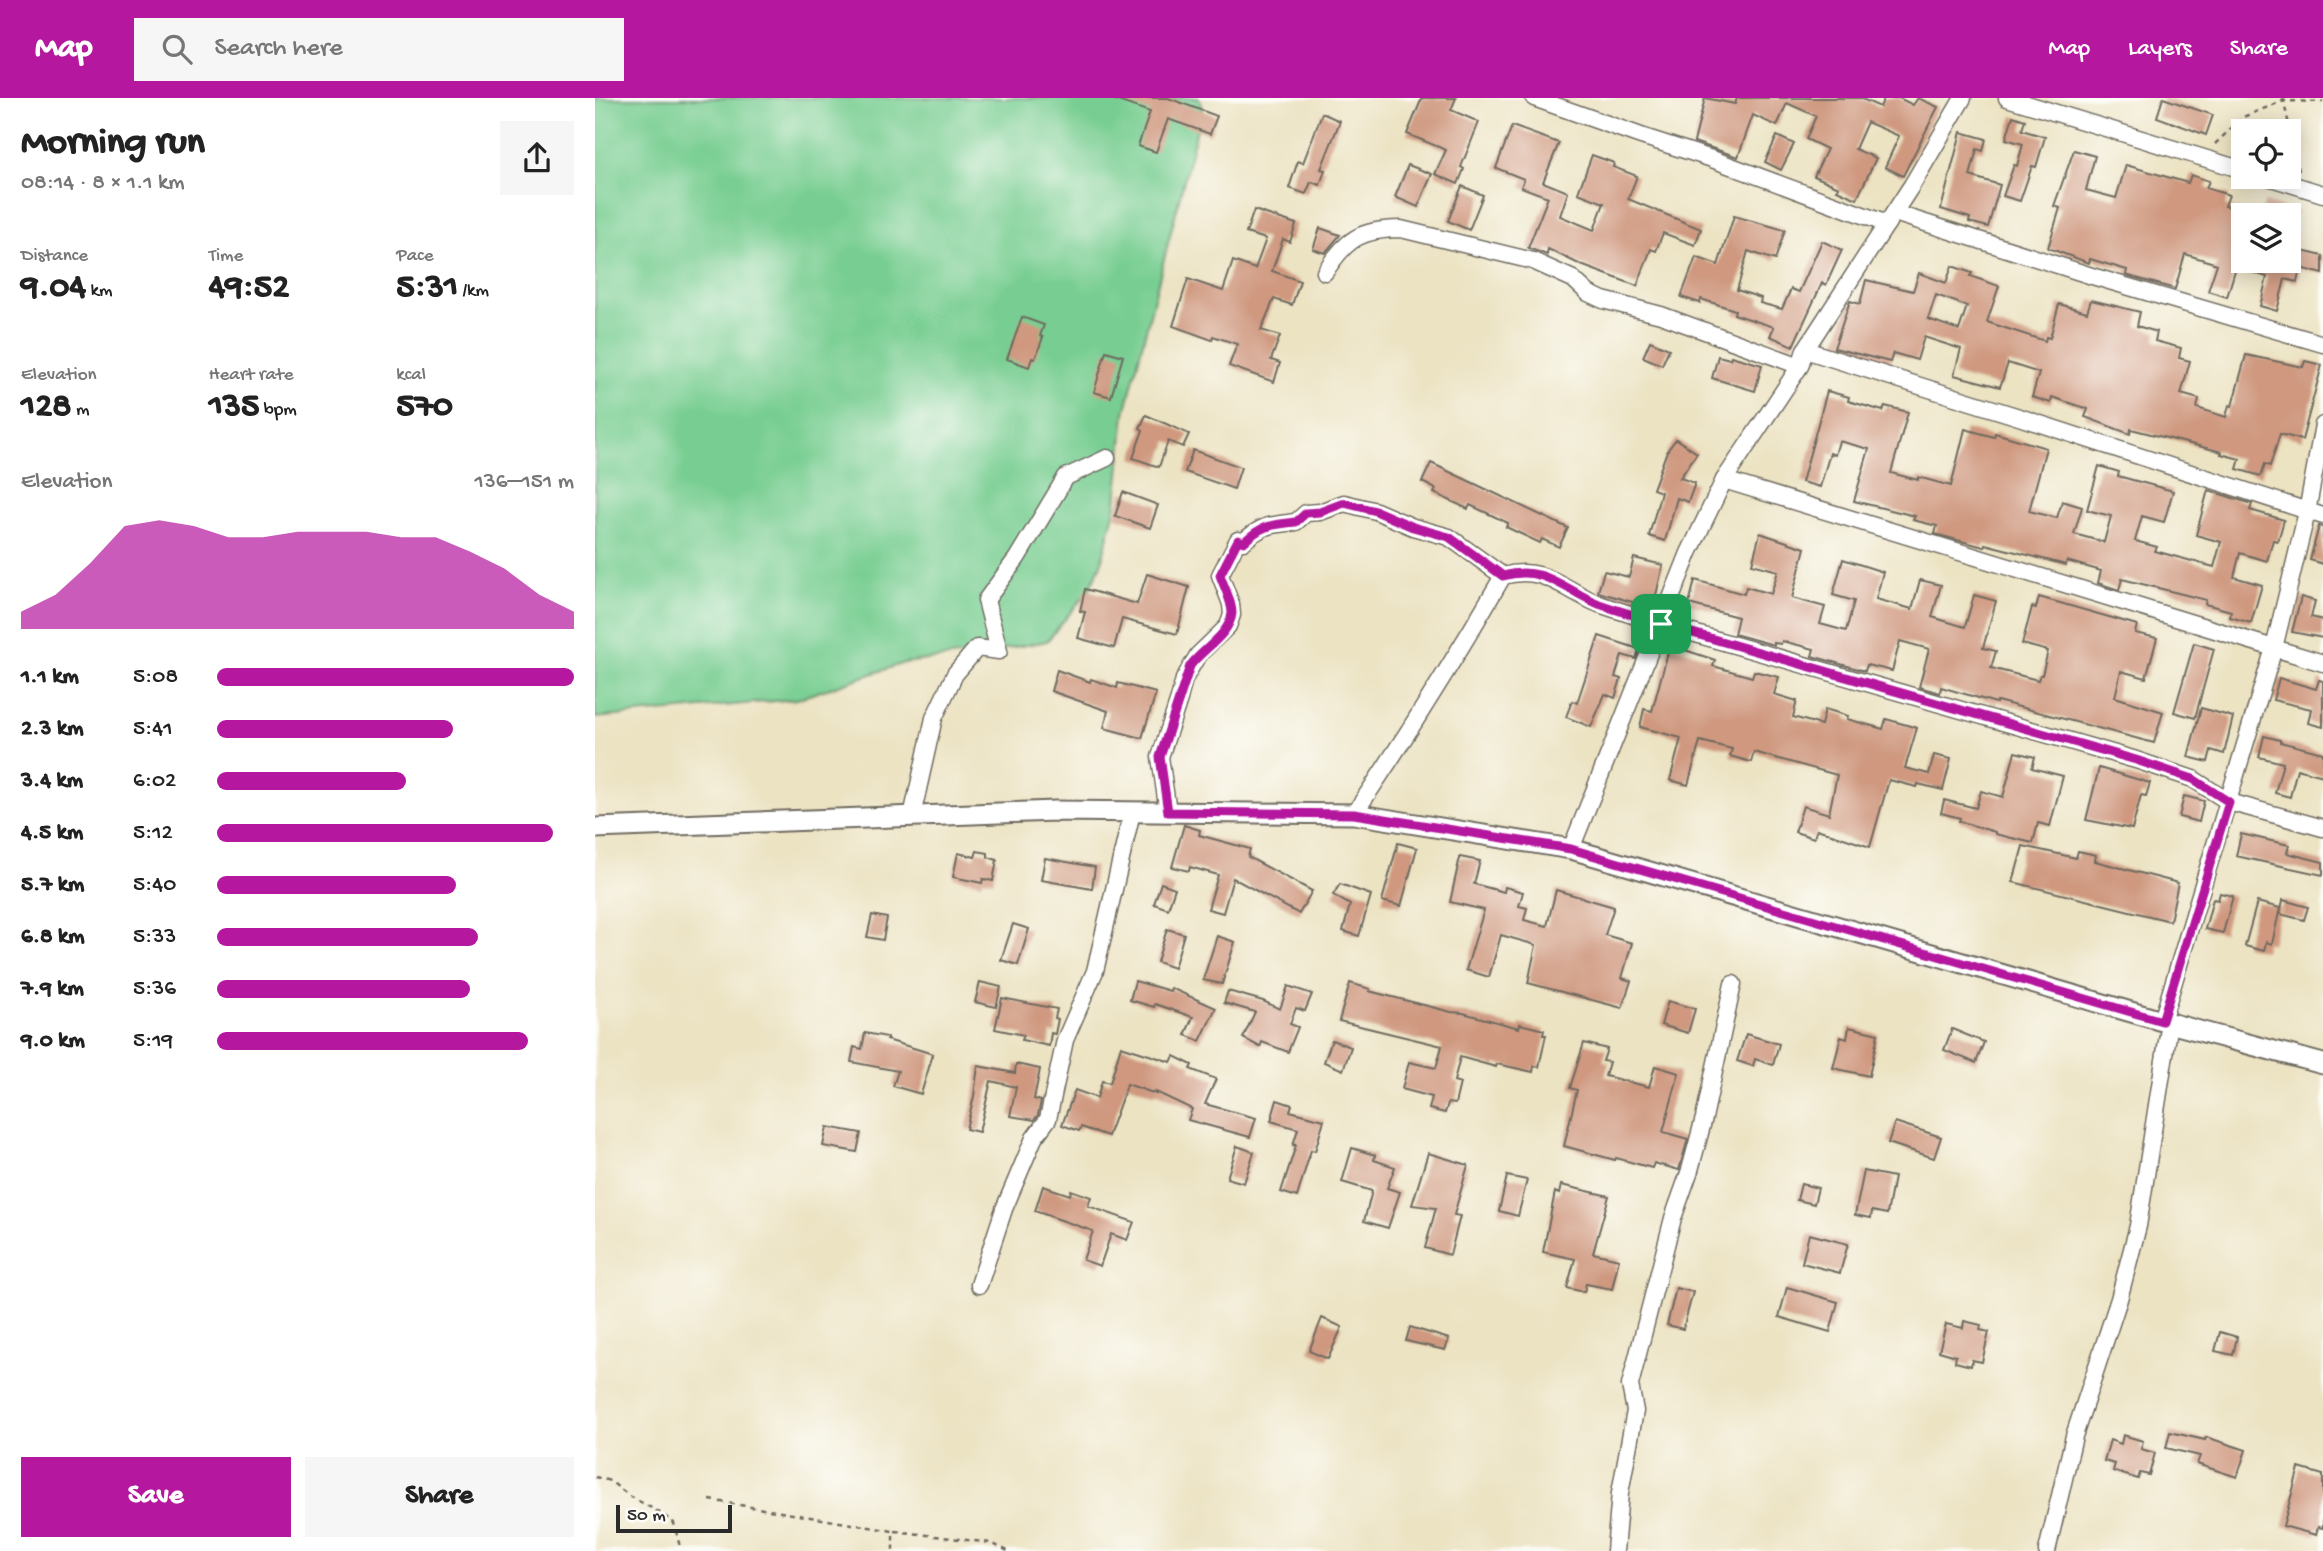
<!DOCTYPE html>
<html lang="en">
<head>
<meta charset="utf-8">
<style>
  :root { --surface:#fff; --page:#f6f6f6; --text:#222; --muted:#767676; --accent:#b5179e }
  body { margin:0; font-family:"Gochi Hand",sans-serif; background:var(--page); color:var(--text); height:100vh; display:flex; flex-direction:column; font-size:26px; white-space:nowrap }
  * { box-sizing:border-box; margin:0 }
  p { font-size:23px; color:var(--muted) }
  .icon { flex:none; width:38px; height:38px; fill:none; stroke:currentColor; stroke-width:2; stroke-linecap:round; stroke-linejoin:round }
  .map { position:relative; flex:1; overflow:hidden }
  .panel { display:flex; flex-direction:column; background:var(--surface); width:595px }
  .panel>* { flex:none }
  .buttons { position:absolute; left:1636px; top:21px; display:grid; gap:14px }
  .buttons a { display:grid; place-items:center; width:70px; height:70px; border-radius:0px; background:var(--surface); box-shadow:0 4px 18px #0003; font-size:35px }
  .scale { position:absolute; left:21px; bottom:18px; width:116px; box-sizing:border-box; padding-left:7px; border:4px solid #2b2b2b; border-top:0; font-size:19px; line-height:24px; white-space:nowrap; color:#2b2b2b; -webkit-text-stroke:5px #fdfcf7; paint-order:stroke }
  .pin { position:absolute; display:grid; place-items:center; width:60px; height:60px; color:#fff; margin:-30px; border-radius:14px; box-shadow:0 4px 10px #0006 }
  .round { display:grid; place-items:center; flex:none; width:74px; height:74px; border-radius:0px; background:var(--page) }
  .head { display:flex; align-items:center; justify-content:space-between; height:119px; padding:0 21px }
  h1 { font-size:38px; font-weight:700; line-height:52px }
  .metrics { display:grid; grid-template-columns:repeat(3,1fr); gap:10px; height:119px; padding:7px 21px }
  .metrics div { display:grid; align-content:center }
  .metrics b { font-size:35px; font-weight:700 }
  .metrics small { font-size:19px; font-weight:400 }
  .metrics p { font-size:19px }
  .chart { height:196px; padding:14px 21px }
  .chart p { display:flex; justify-content:space-between }
  .chart svg { width:100%; height:126px; margin-top:7px; fill:var(--accent); opacity:.7 }
  .cta { display:flex; gap:14px; margin-top:auto; padding:14px 21px }
  .cta a { flex:1; height:80px; border-radius:0px; background:var(--accent); color:#fff; font-size:28px; font-weight:700; line-height:80px; text-align:center }
  .cta a+a { background:var(--page); color:var(--text) }
  ul { padding:0 21px; list-style:none; font-size:23px }
  li { display:grid; grid-template-columns:112px 84px 1fr; align-items:center; height:52px }
  li i { height:18px; border-radius:9px; background:var(--accent) }
  header { display:flex; align-items:center; gap:42px; box-sizing:border-box; height:98px; padding:0 35px; background:var(--accent); color:#fff }
  header strong { font-size:33px }
  nav { display:flex; gap:38px; margin-inline-start:auto; font-size:24px }
  .search { width:490px; height:63px; background:var(--page); display:flex; align-items:center; gap:18px; box-sizing:border-box; padding:0 24px; border-radius:0px; color:var(--muted); font-size:26px }
  main { display:flex; flex:1; min-height:0 }
  .map>svg:first-child { display:block }
</style>
</head>
<body>
<header>
<strong>Map</strong>
<div class="search"><svg class="icon" aria-label="search" viewBox="0 0 24 24"><circle cx="10" cy="10" r="6"/><path d="M15 15l6 6"/></svg>Search here</div>
<nav><a>Map</a><a>Layers</a><a>Share</a></nav>
</header>
<main>
<section class="panel">
<div class="head"><div><h1>Morning run</h1><p>08:14 · 8 × 1.1 km</p></div><a class="round"><svg class="icon" aria-label="share" viewBox="0 0 24 24"><path d="M12 15V3M7 8l5-5 5 5M5 13v7h14v-7"/></svg></a></div>
<div class="metrics">
<div><p>Distance</p><b>9.04<small> km</small></b></div>
<div><p>Time</p><b>49:52</b></div>
<div><p>Pace</p><b>5:31<small> /km</small></b></div>
</div>
<div class="metrics">
<div><p>Elevation</p><b>128<small> m</small></b></div>
<div><p>Heart rate</p><b>135<small> bpm</small></b></div>
<div><p>kcal</p><b>570</b></div>
</div>
<div class="chart"><p><span>Elevation</span>136–151 m</p>
<svg viewBox="0 0 160 44" preserveAspectRatio="none"><path d="M0 44V38L10 32L20 21L30 8L40 6L50 8L60 12L70 12L80 10L90 10L100 10L110 12L120 12L130 17L140 23L150 32L160 38V44z"/></svg>
</div>
<ul>
<li><b>1.1 km</b>5:08<i style="width:100%"></i></li>
<li><b>2.3 km</b>5:41<i style="width:66%"></i></li>
<li><b>3.4 km</b>6:02<i style="width:53%"></i></li>
<li><b>4.5 km</b>5:12<i style="width:94%"></i></li>
<li><b>5.7 km</b>5:40<i style="width:67%"></i></li>
<li><b>6.8 km</b>5:33<i style="width:73%"></i></li>
<li><b>7.9 km</b>5:36<i style="width:71%"></i></li>
<li><b>9.0 km</b>5:19<i style="width:87%"></i></li>
</ul>
<div class="cta"><a>Save</a><a>Share</a></div>
</section>
<div class="map">
<svg width="1728" height="1453" viewBox="0 0 1728 1453">
  <rect width="100%" height="100%" fill="#fdfcf7"/>
  <filter id="ink" filterUnits="userSpaceOnUse"><feTurbulence type="fractalNoise" baseFrequency=".0143" numOctaves="2"/><feDisplacementMap in="SourceGraphic" scale="14" xChannelSelector="R" yChannelSelector="G"/><feConvolveMatrix kernelMatrix="1 2 1 2 8 2 1 2 1" color-interpolation-filters="sRGB"/></filter>
  <filter id="wash" filterUnits="userSpaceOnUse"><feTurbulence type="fractalNoise" baseFrequency=".00686" numOctaves="4" result="noise"/><feDisplacementMap in="SourceGraphic" scale="28" xChannelSelector="R" yChannelSelector="G"/><feGaussianBlur stdDeviation="1.57" result="paint"/><feColorMatrix in="noise" values="0 0 0 0 0 0 0 0 0 0 0 0 0 0 0 0 0 1.4 0 .05"/><feComposite in="paint" operator="in"/></filter>
  <g filter="url(#wash)">
    <rect width="100%" height="100%" fill="#ece3c3"/>
    <polygon fill="#78ce92" stroke="#527c5e" stroke-width="2" points="0,0 604,0 607,11 530,315 521,406 506,466 494,492 452,543 394,554 309,565 202,601 0,620"/>
    <g id="blocks">
      <g fill="#cf987f" fill-rule="evenodd">
        <polygon points="520,0 573,0 622,18 615,36 573,21 561,54 543,48 555,14 520,2"/>
        <polygon points="827,0 861,0 856,12 884,24 866,69 869,71 863,86 840,76 851,52 812,36"/>
        <polygon points="1110,0 1140,6 1142,0 1265,0 1285,9 1289,0 1304,0 1318,7 1323,0 1343,9 1308,78 1290,69 1304,38 1272,24 1260,51 1281,60 1262,101 1242,92 1244,89 1219,78 1232,51 1211,41 1221,18 1192,5 1182,28 1158,17 1143,59 1099,44"/>
        <polygon points="1568,0 1618,17 1611,37 1562,19"/>
        <polygon points="727,15 745,23 726,71 730,72 725,87 716,84 711,96 694,90 703,63 708,65"/>
        <polygon points="1418,18 1430,22 1427,32 1450,39 1441,69 1437,68 1425,103 1408,98 1419,67 1422,68 1428,46 1411,41"/>
        <polygon points="917,28 964,45 948,84 973,94 965,118 999,132 1009,105 983,95 997,57 1019,65 1018,69 1042,78 1033,101 1106,131 1100,147 1068,135 1061,153 1056,151 1042,188 986,167 953,151 952,157 933,150 953,99 926,89 929,81 901,70"/>
        <polygon points="1366,34 1391,41 1388,53 1382,51 1375,78 1405,87 1393,129 1374,124 1375,120 1346,111"/>
        <polygon points="1182,38 1199,46 1186,72 1170,64"/>
        <polygon points="1479,52 1500,58 1491,92 1521,100 1531,67 1593,85 1596,77 1614,83 1611,90 1634,97 1630,108 1648,113 1648,142 1642,163 1694,163 1694,150 1728,158 1728,176 1705,170 1702,184 1690,181 1682,213 1665,208 1672,179 1641,169 1632,199 1613,193 1622,166 1590,156 1580,191 1531,177 1532,172 1495,161 1494,165 1453,150 1465,110 1459,108"/>
        <polygon points="813,67 837,76 823,109 800,99"/>
        <polygon points="867,88 888,97 874,132 853,123"/>
        <polygon points="1670,104 1703,115 1702,117 1665,117"/>
        <polygon points="659,112 701,126 695,144 688,141 677,173 705,183 697,207 679,201 666,232 685,238 676,262 685,265 679,284 634,268 642,246 618,238 617,242 578,228 593,181 628,193 638,163 660,171 671,141 651,135"/>
        <polygon points="1139,118 1190,132 1180,162 1153,153 1142,192 1166,200 1165,205 1187,211 1196,191 1204,194 1227,143 1247,152 1231,187 1227,185 1198,248 1175,238 1179,229 1139,216 1140,212 1106,201 1105,205 1086,199 1101,159 1123,167"/>
        <polygon points="725,130 745,137 730,155 718,151"/>
        <path d="M1357 168 1377 175 1375 178 1404 188 1392 224 1450 243 1451 239 1455 240 1464 206 1492 214 1496 202 1545 214 1542 228 1562 234 1560 243 1586 250 1584 260 1595 263 1586 296 1604 301 1602 310 1631 319 1634 307 1637 308 1651 257 1708 269 1710 263 1727 267 1707 342 1685 336 1675 368 1670 366 1666 378 1642 371 1645 361 1626 356 1627 354 1536 331 1535 336 1490 319 1493 311 1457 299 1456 305 1437 299 1444 275 1413 265 1405 289 1359 277 1366 251 1329 239 1322 262 1298 255 1295 264 1239 250 1255 203 1265 206 1271 182 1318 193 1324 175 1351 185ZM1341 197 1372 208 1364 232 1333 221Z"/>
        <polygon points="427,219 449,227 445,238 448,239 440,261 437,260 434,269 412,261"/>
        <polygon points="1055,243 1074,251 1067,267 1048,259"/>
        <polygon points="511,253 528,258 516,299 499,294"/>
        <polygon points="1123,258 1135,261 1136,258 1167,267 1160,293 1117,280"/>
        <polygon points="1232,293 1254,299 1253,303 1288,313 1290,308 1313,314 1296,375 1323,382 1323,379 1356,388 1370,331 1399,339 1400,335 1451,350 1434,413 1462,420 1467,403 1487,409 1479,436 1509,444 1516,418 1492,412 1504,368 1524,374 1523,378 1578,393 1569,424 1547,418 1540,443 1562,449 1560,453 1619,469 1626,444 1601,437 1613,392 1657,406 1655,412 1689,422 1683,443 1678,442 1672,463 1645,455 1639,479 1667,487 1656,525 1635,519 1636,513 1610,506 1611,502 1527,481 1524,492 1503,485 1506,473 1472,463 1471,467 1390,446 1389,449 1362,442 1340,436 1342,428 1318,422 1320,418 1259,403 1274,351 1244,343 1240,357 1235,355 1225,389 1207,384"/>
        <polygon points="551,317 594,336 588,349 573,343 564,369 538,360 548,332 545,330"/>
        <polygon points="1081,341 1102,355 1085,380 1100,385 1093,404 1082,400 1070,443 1054,438 1066,394 1058,391 1072,353"/>
        <polygon points="598,352 646,369 639,391 590,374"/>
        <polygon points="836,365 973,430 964,449 947,441 945,445 911,429 913,425 892,415 875,407 873,411 839,395 841,391 827,384"/>
        <polygon points="528,394 563,407 555,430 520,418"/>
        <polygon points="1724,428 1728,429 1728,466 1715,462"/>
        <polygon points="1165,435 1210,450 1197,500 1230,509 1225,526 1251,533 1259,503 1238,497 1248,461 1288,474 1281,501 1317,511 1325,482 1346,487 1337,519 1370,529 1379,497 1401,503 1388,550 1401,553 1396,570 1443,582 1445,577 1447,577 1453,553 1427,546 1437,509 1441,510 1444,499 1542,527 1540,535 1562,540 1551,580 1526,573 1520,599 1568,614 1559,645 1402,603 1401,605 1346,589 1345,595 1324,589 1334,551 1305,543 1297,573 1272,567 1270,573 1217,558 1219,551 1187,543 1186,546 1179,545 1179,547 1139,536 1143,519 1094,506 1100,482 1149,496 1151,489 1176,496 1183,473 1157,466"/>
        <polygon points="1039,460 1068,467 1058,510 1003,494 1009,473 1034,479"/>
        <polygon points="552,476 594,489 582,536 527,521 519,550 483,540 490,514 485,513 490,491 542,506"/>
        <polygon points="1706,499 1720,503 1716,519 1728,522 1728,540 1697,534"/>
        <polygon points="1004,538 1044,551 1041,561 1027,557 1020,579 1026,581 1020,600 1010,596 996,629 971,619 977,603 982,605"/>
        <polygon points="1599,545 1619,551 1600,620 1579,614"/>
        <polygon points="1075,547 1120,562 1118,568 1157,579 1159,573 1184,579 1179,596 1202,603 1198,619 1226,627 1230,611 1253,618 1252,621 1288,631 1291,621 1322,630 1310,670 1334,676 1339,657 1356,661 1348,692 1323,686 1322,689 1294,682 1275,749 1222,731 1219,740 1200,734 1208,708 1234,716 1242,677 1159,654 1156,664 1135,658 1137,651 1105,643 1093,687 1075,682 1086,640 1045,629 1049,611 1057,613"/>
        <polygon points="462,572 495,584 496,581 522,590 523,585 561,595 547,640 509,630 513,613 456,593"/>
        <polygon points="1684,580 1721,591 1724,582 1728,583 1728,629 1713,625 1716,611 1678,602"/>
        <polygon points="1606,610 1638,619 1629,656 1616,652 1613,664 1593,659"/>
        <polygon points="1669,638 1685,642 1685,644 1728,655 1728,678 1702,671 1695,699 1680,695 1688,665 1664,659"/>
        <polygon points="1420,654 1440,659 1437,670 1468,678 1455,728 1443,725 1438,745 1400,736 1400,734 1364,723 1365,720 1346,715 1349,702 1381,710 1386,693 1408,699"/>
        <polygon points="1504,670 1555,685 1551,698 1546,697 1537,731 1491,722"/>
        <polygon points="1589,698 1609,703 1604,724 1584,719"/>
        <polygon points="589,727 605,732 604,737 655,751 653,759 717,793 704,816 638,780 628,815 613,811 623,777 595,769 594,773 577,769"/>
        <polygon points="1646,736 1694,747 1692,755 1728,764 1728,777 1641,758"/>
        <polygon points="803,745 822,750 806,808 787,803"/>
        <polygon points="1428,748 1481,760 1483,753 1501,757 1500,763 1583,785 1575,823 1418,784"/>
        <polygon points="382,753 393,755 393,759 402,762 398,783 388,781 387,785 358,779 363,755 380,759"/>
        <polygon points="865,759 885,763 879,786 909,794 910,789 928,794 924,808 932,810 929,822 952,828 961,792 1019,809 1010,837 1037,845 1027,880 1036,883 1027,910 933,885 941,847 906,837 894,879 871,872 889,812 855,804"/>
        <polygon points="450,760 500,769 497,791 446,782"/>
        <polygon points="566,785 580,790 573,811 559,806"/>
        <polygon points="745,786 776,797 764,838 748,833 755,807 738,797"/>
        <polygon points="1625,795 1638,798 1628,835 1610,831 1618,801 1623,802"/>
        <polygon points="1688,802 1713,809 1709,822 1685,816"/>
        <polygon points="1662,804 1685,810 1677,846 1671,844 1669,853 1650,848"/>
        <polygon points="277,817 292,820 288,842 272,839"/>
        <polygon points="418,826 434,831 423,867 406,862"/>
        <polygon points="572,831 589,836 579,870 562,864"/>
        <polygon points="622,838 640,844 627,886 608,882"/>
        <polygon points="540,883 575,893 576,890 621,910 605,943 590,937 598,919 560,906 559,909 535,902"/>
        <polygon points="385,884 406,889 401,909 380,904"/>
        <polygon points="755,885 775,891 774,893 856,914 868,915 924,930 925,926 949,932 948,937 951,937 944,969 939,968 938,974 902,966 901,969 865,959 859,983 865,985 860,1006 853,1005 850,1015 834,1011 837,999 807,991 814,964 841,970 847,948 744,923"/>
        <polygon points="693,888 717,896 710,913 701,910 695,926 703,929 693,954 667,944 665,949 648,940 660,914 629,905 633,893 668,903 685,911"/>
        <polygon points="407,900 462,911 460,920 463,921 460,936 456,935 454,948 427,942 429,937 400,931"/>
        <polygon points="1073,903 1100,911 1093,935 1066,927"/>
        <polygon points="1254,929 1283,936 1274,978 1238,970 1246,939 1252,941"/>
        <polygon points="1357,931 1389,944 1381,965 1349,952"/>
        <polygon points="270,935 292,939 292,942 338,956 326,996 298,988 303,973 256,964 259,949 267,951"/>
        <polygon points="1151,936 1184,946 1178,967 1160,961 1158,968 1142,963"/>
        <polygon points="737,942 756,949 748,972 729,964"/>
        <polygon points="989,945 1012,951 1008,963 1014,964 1010,978 1054,989 1060,968 1084,975 1068,1034 1093,1041 1084,1072 1059,1065 1057,1070 1021,1060 1020,1062 969,1048 982,992 975,990"/>
        <polygon points="526,948 576,964 579,958 597,967 595,971 621,981 610,1006 661,1020 655,1039 593,1022 597,1011 561,994 561,996 532,986 513,1038 486,1029 484,1033 467,1027 480,992 502,1000 507,983 515,985"/>
        <polygon points="421,966 445,971 439,1001 446,1003 443,1017 439,1022 415,1018 421,989 396,983 384,1034 371,1031 379,998 383,968 420,975"/>
        <polygon points="682,1002 697,1007 695,1013 729,1022 720,1053 716,1052 702,1099 686,1094 701,1047 698,1047 703,1031 676,1023"/>
        <polygon points="1300,1024 1346,1039 1339,1060 1293,1045"/>
        <polygon points="232,1029 266,1035 262,1054 228,1048"/>
        <polygon points="642,1048 659,1054 649,1085 632,1080"/>
        <polygon points="757,1050 780,1057 779,1062 800,1069 792,1090 805,1094 793,1130 769,1123 777,1093 747,1084"/>
        <polygon points="833,1055 873,1067 859,1117 865,1118 855,1157 830,1150 841,1110 817,1107"/>
        <polygon points="1269,1073 1299,1079 1292,1116 1277,1113 1276,1120 1260,1117"/>
        <polygon points="912,1078 932,1082 923,1118 904,1113"/>
        <polygon points="1206,1086 1223,1090 1219,1106 1202,1102"/>
        <polygon points="966,1087 1014,1098 998,1155 1024,1161 1017,1191 991,1186 989,1194 972,1190 980,1161 948,1154 960,1094 964,1096"/>
        <polygon points="448,1088 475,1097 476,1092 496,1099 493,1108 539,1124 532,1142 516,1136 505,1168 488,1162 498,1133 440,1113"/>
        <polygon points="1214,1136 1253,1146 1245,1175 1207,1165"/>
        <polygon points="1192,1189 1243,1204 1235,1234 1184,1219"/>
        <polygon points="1081,1190 1098,1194 1088,1231 1072,1227"/>
        <polygon points="727,1220 747,1229 733,1261 714,1253"/>
        <polygon points="1369,1223 1386,1227 1385,1232 1394,1234 1387,1264 1377,1262 1376,1268 1360,1264 1361,1258 1344,1253 1351,1226 1368,1230"/>
        <polygon points="815,1229 854,1241 850,1252 811,1243"/>
        <polygon points="1625,1234 1642,1239 1638,1257 1620,1253"/>
        <polygon points="1575,1334 1610,1342 1611,1339 1651,1352 1642,1379 1602,1366 1605,1358 1571,1350"/>
        <polygon points="1528,1337 1548,1343 1546,1351 1560,1355 1554,1377 1545,1375 1543,1381 1518,1373 1520,1366 1509,1363 1515,1342 1526,1346"/>
        <polygon points="1704,1370 1728,1377 1728,1430 1723,1429 1721,1437 1688,1428"/>
      </g>
    </g>
  </g>
  <g filter="url(#ink)">
    <use href="#blocks" fill-opacity="0" stroke="#6f6b60" stroke-width="2"/>
    <g fill="none" stroke-linecap="round" stroke-linejoin="round">
      <g stroke="#6f6b60" stroke-width="19">
        <g id="minor">
          <polyline points="939,0 1046,38 1117,61 1292,126"/>
          <polyline points="1412,0 1648,72"/>
          <polyline points="1673,79 1728,96"/>
          <polyline points="1299,115 1497,178 1728,246"/>
          <path d="M730 174C751 141 766 131 806 131L938 163 978 181 993 195 1008 202 1066 217 1205 268"/>
          <polyline points="1210,252 1424,319 1728,418"/>
          <polyline points="1129,382 1728,565"/>
          <path d="M573 714 565 659 584 601 589 581 603 557 633 528 637 517 636 506 625 477 643 442 648 444C668 426 676 427 701 424L711 415 725 414 749 405 781 413 818 429 854 439 908 478"/>
          <path d="M759 716C812 638 861 559 908 478 949 466 969 492 1004 506 1024 513 1045 519 1066 526L1541 662 1598 681 1634 704 1728 730"/>
          <polyline points="317,718 339,620 360,576 382,550 404,553 391,502 422,460 471,379 512,360"/>
          <polyline points="976,751 1094,455 1129,382 1205,268 1210,252 1317,87 1368,0"/>
          <polyline points="1567,923 1679,550 1712,414 1728,327"/>
          <polyline points="384,1187 409,1111 439,1040 453,1021 470,942 500,873 537,714"/>
          <polyline points="1020,1453 1025,1395 1040,1313 1035,1287 1078,1120 1095,1072 1109,1020 1138,886"/>
          <polyline points="1452,1453 1479,1338 1524,1201 1543,1128 1575,924"/>
        </g>
      </g>
      <g stroke="#6f6b60" stroke-width="23">
        <polyline id="tertiary" points="0,730 460,713 759,716 976,751 1567,923 1728,966"/>
      </g>
      <g stroke="#6f6b60" stroke-width="2.5" stroke-dasharray="5 5" stroke-linecap="butt">
        <polyline points="1688,0 1704,73"/>
        <polyline points="1620,46 1648,19 1688,3 1728,4"/>
        <polyline points="0,1379 15,1383 36,1399 64,1414 79,1425 85,1449"/>
        <polyline points="115,1402 298,1433 298,1453"/>
        <polyline points="300,1433 396,1445 413,1453"/>
      </g>
      <use href="#minor" stroke="#fff" stroke-width="16"/>
      <use href="#tertiary" stroke="#fff" stroke-width="19"/>
    </g>
  </g>
  <g fill="none" stroke-linecap="round" stroke-linejoin="round" filter="url(#ink)">
    <g stroke="#fff" stroke-width="14">
      <path id="route" d="M749 405 781 413 818 429 854 439 908 478C949 466 969 492 1004 506 1024 513 1045 519 1066 526L1541 662 1598 681 1634 704 1567 923 976 751 759 716 573 714 565 659 595 568C606 552 635 537 637 515 637 503 629 489 625 477L643 442 649 444C668 426 676 427 701 424L711 415 725 414Z"/>
    </g>
    <use href="#route" stroke="#b5179e" stroke-width="9"/>
  </g>
</svg>
<div class="buttons">
<a><svg class="icon" aria-label="locate" viewBox="0 0 24 24"><circle cx="12" cy="12" r="6"/><path d="M12 2v4M12 18v4M2 12h4M18 12h4"/></svg></a>
<a><svg class="icon" aria-label="layers" viewBox="0 0 24 24"><path d="M12 4l9 5-9 5-9-5zM3 14l9 5 9-5"/></svg></a>
</div>
<div class="scale">50 m</div>
<div class="pin" style="left:1066px;top:526px;background:#1e9e55"><svg class="icon" aria-label="arrive" viewBox="0 0 24 24"><path d="M6 21V4h12l-3 4 3 4H6"/></svg></div>
</div>
</main>
</body>
</html>
